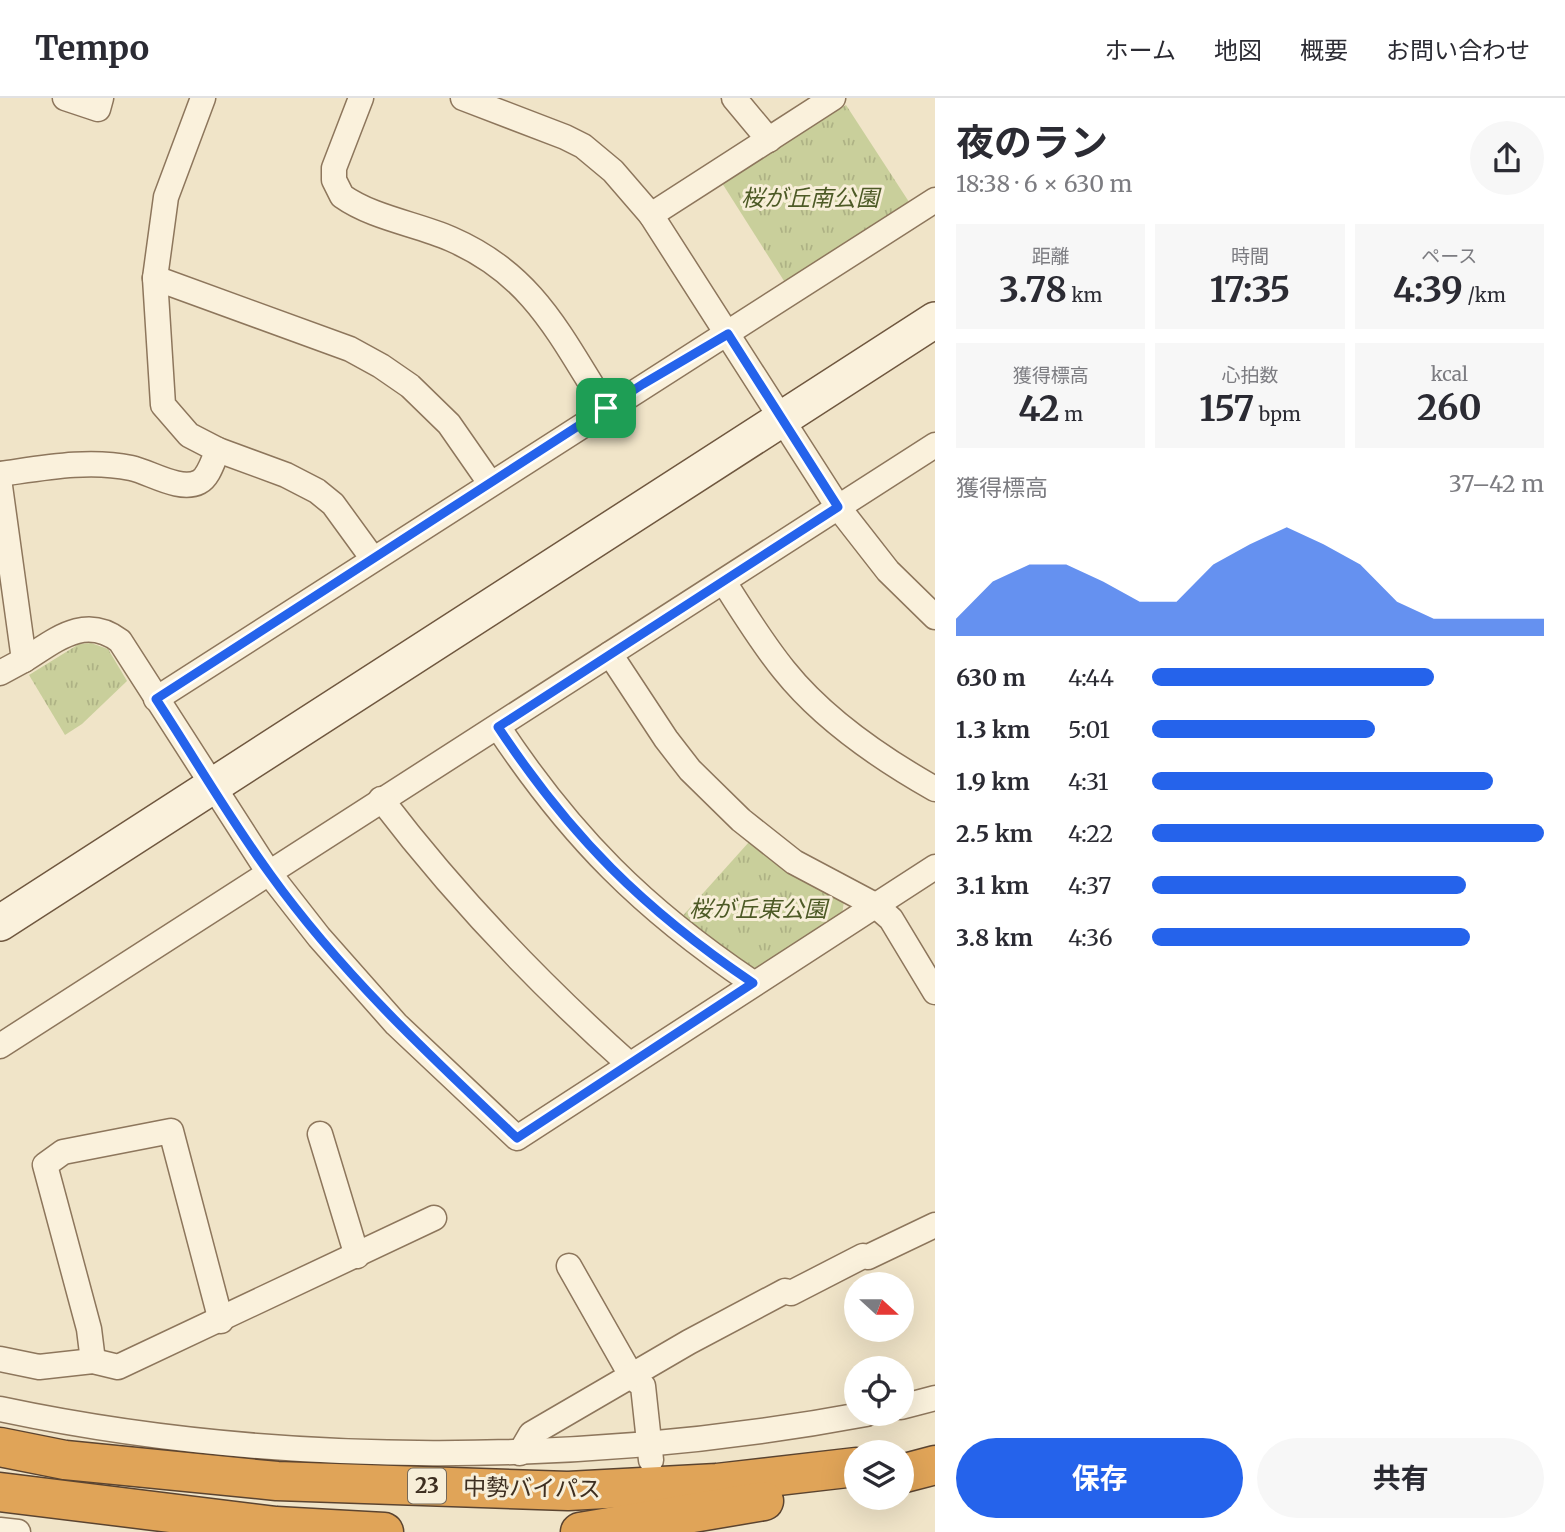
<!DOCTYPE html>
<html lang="ja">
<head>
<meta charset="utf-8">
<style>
  :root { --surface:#fff; --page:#f7f7f7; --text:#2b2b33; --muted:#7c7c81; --line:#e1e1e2; --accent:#2563eb }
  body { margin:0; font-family:Merriweather,"Noto Sans JP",serif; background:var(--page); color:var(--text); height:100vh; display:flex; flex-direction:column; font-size:26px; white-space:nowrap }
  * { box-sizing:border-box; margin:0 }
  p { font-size:23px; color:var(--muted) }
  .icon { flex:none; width:38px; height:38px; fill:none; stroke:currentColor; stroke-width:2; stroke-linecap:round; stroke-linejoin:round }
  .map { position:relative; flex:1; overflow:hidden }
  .details { display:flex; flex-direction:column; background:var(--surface); width:630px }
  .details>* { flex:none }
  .needle { width:46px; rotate:111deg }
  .controls { position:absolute; left:844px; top:1174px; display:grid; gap:14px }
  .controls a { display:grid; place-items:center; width:70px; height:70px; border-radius:50%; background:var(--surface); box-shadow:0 7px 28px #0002; font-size:35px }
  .pin { position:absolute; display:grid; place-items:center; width:60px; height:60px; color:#fff; margin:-30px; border-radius:14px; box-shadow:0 4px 10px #0006 }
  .round { display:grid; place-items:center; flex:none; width:74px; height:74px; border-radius:37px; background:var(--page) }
  .overview { display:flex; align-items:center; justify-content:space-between; height:119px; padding:0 21px }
  h1 { font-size:38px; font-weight:700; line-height:52px }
  .metrics { display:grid; grid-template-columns:repeat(3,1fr); gap:10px; height:119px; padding:7px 21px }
  .metrics div { display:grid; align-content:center; border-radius:0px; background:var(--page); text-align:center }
  .metrics b { font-size:35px; font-weight:700 }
  .metrics small { font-size:19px; font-weight:400 }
  .metrics p { font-size:19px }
  .chart { height:196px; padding:14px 21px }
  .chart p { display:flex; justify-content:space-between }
  .chart svg { width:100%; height:126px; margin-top:7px; fill:var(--accent); opacity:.7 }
  .action { display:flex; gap:14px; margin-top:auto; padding:14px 21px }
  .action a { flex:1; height:80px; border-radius:42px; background:var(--accent); color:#fff; font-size:28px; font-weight:700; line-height:80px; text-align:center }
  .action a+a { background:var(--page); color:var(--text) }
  ul { padding:0 21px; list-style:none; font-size:23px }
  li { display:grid; grid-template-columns:112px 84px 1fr; align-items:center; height:52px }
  li i { height:18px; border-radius:9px; background:var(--accent) }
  header { display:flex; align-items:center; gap:42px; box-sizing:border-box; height:98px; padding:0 35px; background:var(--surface); border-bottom:2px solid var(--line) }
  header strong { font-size:33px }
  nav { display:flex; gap:38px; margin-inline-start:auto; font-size:24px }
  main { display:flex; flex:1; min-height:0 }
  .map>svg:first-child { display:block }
</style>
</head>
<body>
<header>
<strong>Tempo</strong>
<nav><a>ホーム</a><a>地図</a><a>概要</a><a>お問い合わせ</a></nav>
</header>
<main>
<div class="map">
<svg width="935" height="1434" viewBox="0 0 935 1434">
  <defs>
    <pattern id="park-tufts" width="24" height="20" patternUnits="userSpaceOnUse" patternTransform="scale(1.75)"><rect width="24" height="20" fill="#c9cf9b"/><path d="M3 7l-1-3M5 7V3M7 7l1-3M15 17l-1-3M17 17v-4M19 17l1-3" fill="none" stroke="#aeb285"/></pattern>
  </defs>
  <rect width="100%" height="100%" fill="#f0e4c8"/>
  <g fill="url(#park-tufts)">
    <polygon points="846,7 911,107 786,186 722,85"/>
    <polygon points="91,545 108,551 127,583 82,626 65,637 29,577 79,546"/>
    <polygon points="749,744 844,803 842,817 757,870 747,869 679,822"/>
  </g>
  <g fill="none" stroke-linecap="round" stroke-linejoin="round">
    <g stroke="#8d765c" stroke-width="27">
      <g id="street">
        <polyline points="65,0 98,11 101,0"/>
        <polyline points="203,0 166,99 155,180 163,307 189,337 218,352 286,377 317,393 333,406 373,461"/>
        <path d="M361 0 334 70V82L342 98C373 120 417 126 451 141 534 177 560 238 606 310"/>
        <polyline points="463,0 565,39 583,48 613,73 651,117 838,409 888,473 935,519"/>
        <polyline points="734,0 769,42"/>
        <polyline points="651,117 833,0"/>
        <polyline points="155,180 350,251 381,268 410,288 449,326 490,385"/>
        <polyline points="935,347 269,775 319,839 396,926 517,1040 935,769"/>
        <path d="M0 376C43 370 88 361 131 370 150 374 180 394 199 384 209 379 213 362 218 352"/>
        <polyline points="0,388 24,562 0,575"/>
        <path d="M724 484C743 514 762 545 784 572 824 622 880 660 935 691"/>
        <polyline points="610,556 666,641 690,672 741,722 794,764 875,807 891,821 935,894"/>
        <polyline points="156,601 935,102"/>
        <path d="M498 629C571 739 643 811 753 885"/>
        <path d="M381 701C455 798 538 885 629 966"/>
        <path d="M0 948 269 775 120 543C85 516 56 542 24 562"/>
        <polyline points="320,1036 357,1158"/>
        <polyline points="569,1168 632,1279 643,1288 651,1362"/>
        <polyline points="0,1261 39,1269 93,1263 118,1269 434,1120"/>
        <polyline points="93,1263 89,1231 45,1067 63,1054 171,1033 221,1223"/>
        <polyline points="901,1309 935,1300"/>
        <path d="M0 1311C278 1370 588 1368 866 1316"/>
        <polyline points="520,1355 531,1336 689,1244 785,1193 791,1195 863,1158 868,1159 935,1127"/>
        <polyline points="0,1432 18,1434"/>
      </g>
    </g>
    <g stroke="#6f573f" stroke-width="38">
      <polyline id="secondary" points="0,825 935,222"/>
    </g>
    <g stroke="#5b4430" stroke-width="41">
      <g id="highway">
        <polyline points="0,1349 65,1362 277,1383 568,1393 717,1385 856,1369"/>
        <polyline points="901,1376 935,1367"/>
        <polyline points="0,1394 276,1428 384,1434"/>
        <polyline points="580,1434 764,1403"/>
      </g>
    </g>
    <use href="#street" stroke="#faf1dc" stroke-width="24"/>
    <use href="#secondary" stroke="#faf1dc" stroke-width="35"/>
    <use href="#highway" stroke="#e0a458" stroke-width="38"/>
  </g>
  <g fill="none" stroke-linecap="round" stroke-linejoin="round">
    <g stroke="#fff" stroke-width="14">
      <path id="route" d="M728 236 838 409 498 629C571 739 643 811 753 885L517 1040C429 957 341 875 270 776 229 720 194 659 156 601L643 286Z"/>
    </g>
    <use href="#route" stroke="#2563eb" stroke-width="9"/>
  </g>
  <g text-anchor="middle" stroke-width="6" stroke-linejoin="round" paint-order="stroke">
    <rect fill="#f7eed8" stroke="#756857" stroke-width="2" x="408" y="1370.5" width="38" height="35" rx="5"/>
    <g font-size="21" font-weight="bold" fill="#3d2e20">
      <text x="427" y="1395">23</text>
    </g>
    <g font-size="23" font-style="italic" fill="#4d5a26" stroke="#f7eed8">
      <text x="810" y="108">桜が丘南公園</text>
      <text x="758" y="819">桜が丘東公園</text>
    </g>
    <g font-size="23" fill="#3d2e20" stroke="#f7eed8">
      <text transform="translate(532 1390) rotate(1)" y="8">中勢バイパス</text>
    </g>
  </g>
</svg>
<div class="controls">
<a><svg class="needle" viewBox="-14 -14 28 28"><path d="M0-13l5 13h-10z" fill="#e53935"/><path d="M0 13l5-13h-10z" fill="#7c7c81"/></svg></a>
<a><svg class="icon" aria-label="locate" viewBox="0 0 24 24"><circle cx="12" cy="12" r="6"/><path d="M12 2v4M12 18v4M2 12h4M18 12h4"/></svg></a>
<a><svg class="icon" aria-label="layers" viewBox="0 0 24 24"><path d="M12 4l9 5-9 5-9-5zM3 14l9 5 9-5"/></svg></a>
</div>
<div class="pin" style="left:606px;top:310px;background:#1e9e55"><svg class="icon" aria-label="arrive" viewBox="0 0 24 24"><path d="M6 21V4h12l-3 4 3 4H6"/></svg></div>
</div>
<section class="details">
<div class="overview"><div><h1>夜のラン</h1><p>18:38 · 6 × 630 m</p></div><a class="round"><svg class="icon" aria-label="share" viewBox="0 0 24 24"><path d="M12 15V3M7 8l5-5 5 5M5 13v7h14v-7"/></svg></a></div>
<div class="metrics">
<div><p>距離</p><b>3.78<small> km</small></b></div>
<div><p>時間</p><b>17:35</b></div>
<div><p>ペース</p><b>4:39<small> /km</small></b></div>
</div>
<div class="metrics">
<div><p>獲得標高</p><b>42<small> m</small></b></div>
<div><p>心拍数</p><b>157<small> bpm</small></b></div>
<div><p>kcal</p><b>260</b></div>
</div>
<div class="chart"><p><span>獲得標高</span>37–42 m</p>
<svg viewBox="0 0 160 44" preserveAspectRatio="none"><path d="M0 44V38L10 25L20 19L30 19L40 25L50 32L60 32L70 19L80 12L90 6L100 12L110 19L120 32L130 38L140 38L150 38L160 38V44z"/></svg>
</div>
<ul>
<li><b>630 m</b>4:44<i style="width:72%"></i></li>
<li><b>1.3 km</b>5:01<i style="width:57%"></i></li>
<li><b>1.9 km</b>4:31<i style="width:87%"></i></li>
<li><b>2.5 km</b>4:22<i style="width:100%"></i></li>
<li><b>3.1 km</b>4:37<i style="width:80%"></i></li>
<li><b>3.8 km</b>4:36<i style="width:81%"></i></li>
</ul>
<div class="action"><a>保存</a><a>共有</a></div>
</section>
</main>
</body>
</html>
